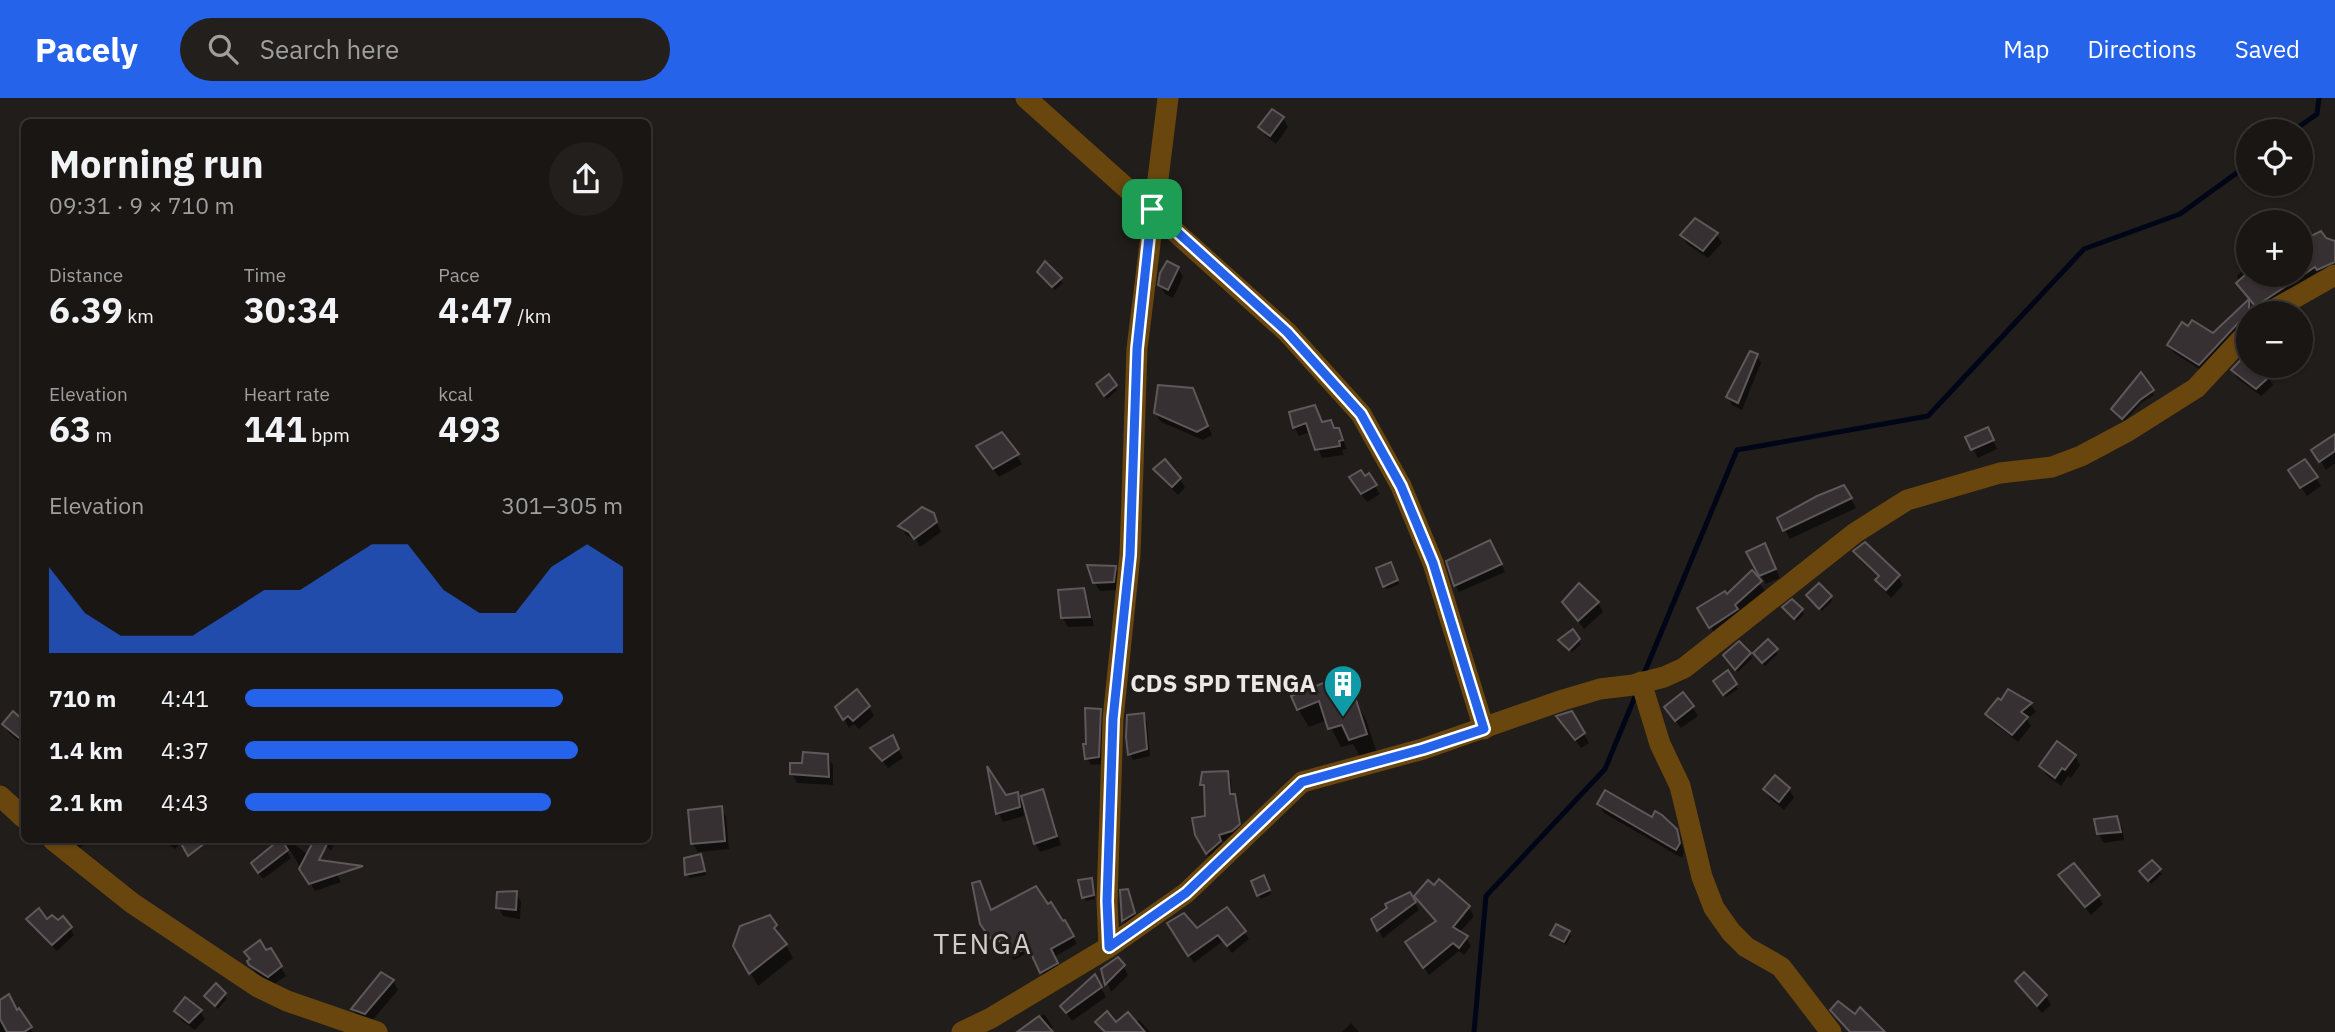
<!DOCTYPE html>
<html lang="en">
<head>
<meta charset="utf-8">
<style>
  :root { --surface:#191614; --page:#221f1d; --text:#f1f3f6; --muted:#9f9fa0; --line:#373534; --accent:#2563eb }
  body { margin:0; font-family:"IBM Plex Sans",sans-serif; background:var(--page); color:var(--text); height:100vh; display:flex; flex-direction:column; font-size:26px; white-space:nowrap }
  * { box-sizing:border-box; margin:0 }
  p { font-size:23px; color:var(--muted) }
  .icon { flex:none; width:38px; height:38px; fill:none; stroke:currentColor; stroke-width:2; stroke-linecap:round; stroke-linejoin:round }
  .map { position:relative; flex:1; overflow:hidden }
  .panel { position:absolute; left:21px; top:21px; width:630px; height:724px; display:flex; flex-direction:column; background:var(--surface); border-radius:10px; box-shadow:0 2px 5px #0004,0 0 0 2px var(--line) }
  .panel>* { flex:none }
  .buttons { position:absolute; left:2236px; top:21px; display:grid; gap:14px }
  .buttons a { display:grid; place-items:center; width:77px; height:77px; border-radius:50%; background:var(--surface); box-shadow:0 2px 5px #0004,0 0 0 2px var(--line); font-size:35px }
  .pin { position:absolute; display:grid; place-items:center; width:60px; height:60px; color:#fff; margin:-30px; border-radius:14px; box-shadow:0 4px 10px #0006 }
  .round { display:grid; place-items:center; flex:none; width:74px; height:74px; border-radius:37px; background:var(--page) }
  .summary { display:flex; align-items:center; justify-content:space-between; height:119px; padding:0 28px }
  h1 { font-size:38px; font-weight:700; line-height:52px }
  .metrics { display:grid; grid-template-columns:repeat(3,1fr); gap:10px; height:119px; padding:7px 28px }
  .metrics div { display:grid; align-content:center }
  .metrics b { font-size:35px; font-weight:700 }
  .metrics small { font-size:19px; font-weight:400 }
  .metrics p { font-size:19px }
  .chart { height:196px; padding:14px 28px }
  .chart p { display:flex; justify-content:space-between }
  .chart svg { width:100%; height:126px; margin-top:7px; fill:var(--accent); opacity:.7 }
  ul { padding:0 28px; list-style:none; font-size:23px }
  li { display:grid; grid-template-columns:112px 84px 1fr; align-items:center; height:52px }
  li i { height:18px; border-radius:9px; background:var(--accent) }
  header { display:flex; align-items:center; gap:42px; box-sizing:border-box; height:98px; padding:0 35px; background:var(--accent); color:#fff }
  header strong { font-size:33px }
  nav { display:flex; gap:38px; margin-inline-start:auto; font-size:24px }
  .search { width:490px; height:63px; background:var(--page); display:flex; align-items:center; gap:18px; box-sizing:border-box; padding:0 24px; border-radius:38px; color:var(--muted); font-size:26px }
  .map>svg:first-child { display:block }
</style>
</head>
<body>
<header>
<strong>Pacely</strong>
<div class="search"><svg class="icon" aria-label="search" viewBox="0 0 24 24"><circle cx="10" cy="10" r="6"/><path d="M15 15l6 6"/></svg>Search here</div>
<nav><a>Map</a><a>Directions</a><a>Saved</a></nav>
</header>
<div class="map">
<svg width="2335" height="934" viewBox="0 0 2335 934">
  <rect width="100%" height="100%" fill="#211d1a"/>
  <g fill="#0007">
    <polygon points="1283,20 1288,29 1276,46 1266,38 1261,29"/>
    <polygon points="2305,135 2308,141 2335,144 2335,173 2261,215 2242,192 2237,178 2249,167 2249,177 2301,177 2301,137"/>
    <polygon points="1717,137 1722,145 1708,160 1687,146 1682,138"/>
    <polygon points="1045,166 1063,185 1055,192 1041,178"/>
    <polygon points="1178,170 1183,179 1173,200 1165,196 1160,186"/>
    <polygon points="2244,208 2253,215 2249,215 2249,229 2204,274 2174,255 2170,247 2213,238"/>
    <polygon points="1757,258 1761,265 1742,312 1732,307 1728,299"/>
    <polygon points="2249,268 2265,268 2260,273 2269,279 2273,287 2261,298 2237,280 2233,272"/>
    <polygon points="2141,277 2154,297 2141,305 2125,323 2115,315"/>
    <polygon points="1109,278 1117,292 1107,301 1098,286"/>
    <polygon points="1197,301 1212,337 1203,342 1161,324 1156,315"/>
    <polygon points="1314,309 1323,326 1338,331 1347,351 1342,352 1344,357 1322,360 1311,334 1299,338 1294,329"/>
    <polygon points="1002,336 1022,366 999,379 983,358"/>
    <polygon points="1992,340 1997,351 1978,360 1973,351"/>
    <polygon points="2335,348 2335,365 2326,372 2314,352"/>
    <polygon points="1156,371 1180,381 1185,390 1178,397 1161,380"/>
    <polygon points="1368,377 1380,396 1367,404 1356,389"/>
    <polygon points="2316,380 2321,388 2307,398 2296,381"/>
    <polygon points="1844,389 1856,410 1790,441 1785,432"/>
    <polygon points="933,416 941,434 920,449 916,442 906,437 901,428"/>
    <polygon points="1494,451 1505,474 1459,494 1455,487"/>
    <polygon points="1748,454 1769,456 1780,480 1766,486"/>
    <polygon points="1855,454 1898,478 1903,487 1891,500 1883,491 1878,483 1879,480 1860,462"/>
    <polygon points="1115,470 1120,478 1118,492 1100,493 1094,484"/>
    <polygon points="1392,470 1399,486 1387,491 1385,488"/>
    <polygon points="1752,475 1765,493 1716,538 1700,511 1727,498"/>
    <polygon points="1083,492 1088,501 1094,528 1068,529 1063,520"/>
    <polygon points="1830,499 1832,503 1822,513 1811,501"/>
    <polygon points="1564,504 1598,505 1603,514 1584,531"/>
    <polygon points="1784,510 1802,512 1804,516 1797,523"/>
    <polygon points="1572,534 1581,546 1572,554 1560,543"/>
    <polygon points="1768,544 1778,556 1765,568 1757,559"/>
    <polygon points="1750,556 1752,560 1738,574 1727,561"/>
    <polygon points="1727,575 1738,591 1726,599 1715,584"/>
    <polygon points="1342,579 1366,622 1377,655 1361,660 1353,646 1341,649 1327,622 1309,629 1298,611"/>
    <polygon points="2009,593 2031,607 2036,614 2027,621 2031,628 2018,644 1992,624 1987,617 2001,605"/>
    <polygon points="838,609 869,609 874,618 859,631 854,626 849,630"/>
    <polygon points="1692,609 1698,618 1681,630 1672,618"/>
    <polygon points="1100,613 1104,620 1102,666 1091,667 1087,660 1087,647"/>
    <polygon points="13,615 24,625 24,648 9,635 4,627"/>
    <polygon points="1571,615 1589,645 1581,650 1559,619"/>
    <polygon points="1143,617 1147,624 1150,658 1133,662 1130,656"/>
    <polygon points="897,648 903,660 888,670 872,650"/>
    <polygon points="827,658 833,667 833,687 797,685 792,676 803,667"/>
    <polygon points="2075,658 2080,667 2071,680 2068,678 2061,688 2046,677 2041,668"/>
    <polygon points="1227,675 1231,682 1232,698 1238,705 1242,733 1236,740 1221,744 1224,751 1211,762 1197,737 1207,719 1206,695 1202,687"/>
    <polygon points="1789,691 1794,700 1784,712 1770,700 1765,692"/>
    <polygon points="1042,693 1047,702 1061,747 1040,754 1035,745"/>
    <polygon points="1017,696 1022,704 1024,718 1003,724 998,715 1006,699"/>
    <polygon points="1599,706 1676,732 1681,742 1684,755 1682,760 1604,715"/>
    <polygon points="721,710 726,719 729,751 698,754 693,746"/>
    <polygon points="2116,720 2122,729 2124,742 2104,745 2099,736"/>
    <polygon points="73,742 89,742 80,750"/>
    <polygon points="163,742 184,742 175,751"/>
    <polygon points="281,742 288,742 337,777 341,784 315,793 289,751 286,752 291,760 263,781 257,774"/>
    <polygon points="321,742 336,742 331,753"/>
    <polygon points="701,758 706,777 689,780 687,776"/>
    <polygon points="2152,764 2162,776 2151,786 2144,778"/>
    <polygon points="2060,778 2098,798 2103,806 2091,817"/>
    <polygon points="1091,782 1095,801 1086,803 1084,799"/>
    <polygon points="1266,783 1271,796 1261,801 1253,784"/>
    <polygon points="979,785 991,813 1064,824 1077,846 1054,859 1061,873 1046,882 1033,856 1027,859 1025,856 1014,862 1001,846 998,849 987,834"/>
    <polygon points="1127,793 1137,823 1127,829 1123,822"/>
    <polygon points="516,795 521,804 520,821 503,818 498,809"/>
    <polygon points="1416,798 1469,810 1474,818 1459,835 1466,840 1471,848 1464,857 1459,853 1429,877 1412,853 1437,824"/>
    <polygon points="1415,805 1419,812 1383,840 1373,822"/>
    <polygon points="770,819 793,860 758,888 735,848"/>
    <polygon points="28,821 70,830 74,837 57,853 32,829"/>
    <polygon points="1169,825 1197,832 1244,834 1249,841 1232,855 1223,843 1194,865"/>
    <polygon points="1569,834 1571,838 1566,847 1555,841 1552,837"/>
    <polygon points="270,852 286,878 273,887 256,876 246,855 265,855"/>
    <polygon points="1123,868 1128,877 1111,894 1103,872"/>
    <polygon points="382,876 393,883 398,892 371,924 358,920 353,911"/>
    <polygon points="1095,879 1106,899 1072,923 1062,908"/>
    <polygon points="2017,883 2046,898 2051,907 2042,915"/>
    <polygon points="216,887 227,900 218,911 209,902"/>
    <polygon points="0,904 17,914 19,912 33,934 0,934"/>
    <polygon points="176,913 200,913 205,921 195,932 181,922"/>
    <polygon points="1044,916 1053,929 1048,934 1020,934"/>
    <polygon points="1139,922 1150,934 1118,934 1135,925"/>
    <polygon points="1351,925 1359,934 1342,934"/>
  </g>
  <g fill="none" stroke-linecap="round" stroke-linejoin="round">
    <g stroke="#000617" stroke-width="5">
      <polyline points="2293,33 2317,16 2319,0"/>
      <polyline points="1643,578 1737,352 1928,318 2084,151 2180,116 2249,66"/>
      <polyline points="1474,934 1486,798 1605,671 1637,594"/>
    </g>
  </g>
  <g fill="#363032" stroke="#5e585a" stroke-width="2">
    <polygon points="1272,11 1284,19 1270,38 1258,29"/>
    <polygon points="1695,120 1718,135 1703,153 1680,137"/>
    <polygon points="2321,133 2326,140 2335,143 2335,164 2317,172 2315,169 2262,204 2256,209 2236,185 2245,177 2301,177 2301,143"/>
    <polygon points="1045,163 1062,180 1052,189 1037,174"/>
    <polygon points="1167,163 1179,169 1168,192 1158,187 1160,175"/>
    <polygon points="2249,201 2249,220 2239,224 2199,267 2167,247 2182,224 2188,228 2192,222 2213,235"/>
    <polygon points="1750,253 1758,256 1738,305 1726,299"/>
    <polygon points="2249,253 2249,268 2256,268 2270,278 2256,291 2231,272"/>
    <polygon points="2141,274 2154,292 2140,302 2122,321 2111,311"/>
    <polygon points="1109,276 1117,287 1104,298 1096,286"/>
    <polygon points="1158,287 1193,290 1208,328 1197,334 1154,315"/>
    <polygon points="1315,307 1322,324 1331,322 1334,330 1339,330 1343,342 1339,343 1340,348 1315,352 1306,325 1293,330 1289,314"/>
    <polygon points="1988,329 1994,342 1971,352 1965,339"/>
    <polygon points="1002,334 1019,356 993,371 976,348"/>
    <polygon points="2335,336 2335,353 2319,364 2311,352"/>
    <polygon points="1165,361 1181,380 1172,389 1153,371"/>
    <polygon points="2305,361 2318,379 2300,390 2288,372"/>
    <polygon points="1361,372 1365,378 1369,375 1377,387 1361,396 1349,379"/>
    <polygon points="1844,387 1852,400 1783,433 1777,420 1817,398"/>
    <polygon points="922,409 934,415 937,424 914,441 909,434 898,428"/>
    <polygon points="1490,442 1502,466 1454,488 1446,463"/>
    <polygon points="1865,444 1900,477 1886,492 1875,482 1879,478 1853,453"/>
    <polygon points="1765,445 1776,471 1759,478 1746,454"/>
    <polygon points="1391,464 1398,482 1383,489 1376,470"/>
    <polygon points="1087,467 1116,468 1114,484 1093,485"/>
    <polygon points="1752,472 1762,483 1735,507 1738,511 1709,530 1697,510 1725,493 1727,496"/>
    <polygon points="1579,485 1599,504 1578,523 1562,504"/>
    <polygon points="1819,485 1832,498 1819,511 1806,497"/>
    <polygon points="1084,490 1090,519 1061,520 1058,492"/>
    <polygon points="1792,501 1803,511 1794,521 1782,509"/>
    <polygon points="1573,531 1580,541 1569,552 1558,542"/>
    <polygon points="1768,541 1778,551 1762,565 1753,555"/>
    <polygon points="1739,543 1751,555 1735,572 1723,557"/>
    <polygon points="1728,572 1737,586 1723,597 1713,583"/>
    <polygon points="1343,577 1353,603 1356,602 1367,636 1349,642 1342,627 1328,631 1319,603 1297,612 1291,598"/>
    <polygon points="857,591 870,608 853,623 848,618 843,622 835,609"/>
    <polygon points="2008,591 2032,605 2021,614 2028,619 2012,637 1985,616 1998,600 2001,602"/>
    <polygon points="1683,594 1694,608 1675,623 1664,609"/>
    <polygon points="1085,610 1101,611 1099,659 1085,661 1083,646 1086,646"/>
    <polygon points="13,613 24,623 24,644 2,626"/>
    <polygon points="1572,613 1585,635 1575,642 1556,618"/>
    <polygon points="1144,615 1147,651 1128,657 1126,639 1127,617"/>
    <polygon points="893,637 899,651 882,663 870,650"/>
    <polygon points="2057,643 2076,657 2065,672 2062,670 2055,680 2039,668"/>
    <polygon points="803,654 828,656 829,679 790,676 790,665 802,665"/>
    <polygon points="987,668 1006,697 1018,694 1020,709 996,716"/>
    <polygon points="1228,673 1230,696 1235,696 1240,726 1232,733 1219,737 1221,743 1206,756 1195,737 1192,720 1205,718 1204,687 1200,687 1202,674"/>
    <polygon points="1775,677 1790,690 1779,704 1763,691"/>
    <polygon points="1043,691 1057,738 1034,746 1021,698"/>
    <polygon points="1605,692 1652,719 1655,713 1662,717 1677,731 1680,745 1676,752 1597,706"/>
    <polygon points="722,708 725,743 691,746 688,712"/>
    <polygon points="2117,718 2121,734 2097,736 2094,721"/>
    <polygon points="179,742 209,742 188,758"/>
    <polygon points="279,742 282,742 288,752 258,775 251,765"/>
    <polygon points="314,742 329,742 319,762 363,768 309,786 299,771"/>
    <polygon points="701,756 705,773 685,777 684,760"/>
    <polygon points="2152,762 2161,771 2148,783 2139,773"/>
    <polygon points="2074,765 2100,797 2085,809 2058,777"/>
    <polygon points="1264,777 1270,792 1257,798 1251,783"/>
    <polygon points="1092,780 1094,797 1082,800 1078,782"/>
    <polygon points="1439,781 1470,808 1453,829 1468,838 1459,850 1453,845 1423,870 1405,844 1436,823 1414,798 1428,782 1434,787"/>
    <polygon points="980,783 991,812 1036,788 1048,806 1051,804 1063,823 1065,822 1074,838 1051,851 1058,865 1040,875 1028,849 1021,853 1019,850 1008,856 996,839 992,843 980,826 972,785"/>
    <polygon points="1128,791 1135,815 1122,823 1120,792"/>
    <polygon points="517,793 516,812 496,810 497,794"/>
    <polygon points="1410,794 1416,804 1377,833 1371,821 1387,810 1385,806"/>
    <polygon points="1227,809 1246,833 1227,848 1218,837 1188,858 1167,825 1184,815 1197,830"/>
    <polygon points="39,810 47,821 52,817 58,822 63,818 72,829 52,847 26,821"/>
    <polygon points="770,817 777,827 774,830 787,846 749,876 733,848 740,828"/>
    <polygon points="1556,826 1570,833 1564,844 1550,837"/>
    <polygon points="260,842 266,852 271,850 282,868 268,879 249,867 247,863 250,861 244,854"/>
    <polygon points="1118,859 1125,867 1105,887 1101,871"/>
    <polygon points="381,874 394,882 365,916 351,911"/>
    <polygon points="2024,874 2047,897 2037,908 2015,883"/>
    <polygon points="1095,876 1102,889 1066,915 1060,908"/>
    <polygon points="216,885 226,895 215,908 204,898"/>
    <polygon points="9,896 17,912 19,910 32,929 24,934 7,934 0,921 0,902"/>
    <polygon points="185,899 202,912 189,925 174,913"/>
    <polygon points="1838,903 1855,916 1860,909 1885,934 1850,934 1830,912"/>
    <polygon points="1107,913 1116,924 1128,914 1145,934 1105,934 1095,924"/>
    <polygon points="1039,918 1053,934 1017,934"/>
  </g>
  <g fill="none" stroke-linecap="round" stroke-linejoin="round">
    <g stroke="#69460e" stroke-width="21">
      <polyline points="1026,0 1287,234 1361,316 1401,388 1433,465 1484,631"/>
      <polyline points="2268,215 2335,177"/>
      <polyline points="1641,584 1660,646 1680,688 1702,779 1714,810 1731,834 1746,849 1781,869 1831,934"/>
      <polyline points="0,698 24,720"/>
      <polyline points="53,742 132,805 258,889 287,903 377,934"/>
      <polyline points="1109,849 1107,803 1113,621 1130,457 1137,251 1168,0"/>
      <polyline points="962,934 991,920 1109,849 1186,795 1302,684 1423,651 1563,602 1600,591 1633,587 1664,579 1684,570 1855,435 1907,402 2000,375 2052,369 2081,358 2128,333 2196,290 2249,233"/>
    </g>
  </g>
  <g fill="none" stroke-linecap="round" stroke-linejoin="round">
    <g stroke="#fff" stroke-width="14">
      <polygon id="route" points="1152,111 1287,234 1361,316 1401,388 1433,465 1484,631 1423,651 1302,684 1186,795 1109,849 1107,803 1113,621 1130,457 1137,251"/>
    </g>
    <use href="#route" stroke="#2563eb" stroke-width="9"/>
  </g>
  <defs>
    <g id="building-pin" transform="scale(2.0125)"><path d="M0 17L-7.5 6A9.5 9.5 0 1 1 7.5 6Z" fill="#0f9aa8" stroke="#211d1a"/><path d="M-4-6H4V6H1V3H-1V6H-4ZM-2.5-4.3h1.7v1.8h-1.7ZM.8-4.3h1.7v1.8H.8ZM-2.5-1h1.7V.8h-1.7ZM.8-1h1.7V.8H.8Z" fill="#fff"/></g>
  </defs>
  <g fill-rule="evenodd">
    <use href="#building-pin" x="1343" y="586"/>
  </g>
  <g text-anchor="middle" stroke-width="6" stroke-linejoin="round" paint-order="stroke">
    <g font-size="24" font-weight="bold" fill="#ebe8e6" stroke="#211d1a" text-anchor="end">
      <text x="1316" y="594">CDS SPD TENGA</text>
    </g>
    <g font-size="28" letter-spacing="2" fill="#d1ccc8" stroke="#211d1a">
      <text x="983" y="856">TENGA</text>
    </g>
  </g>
</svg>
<div class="buttons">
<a><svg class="icon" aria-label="locate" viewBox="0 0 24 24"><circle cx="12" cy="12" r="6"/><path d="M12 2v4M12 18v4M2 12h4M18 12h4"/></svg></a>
<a>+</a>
<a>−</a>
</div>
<div class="pin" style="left:1152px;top:111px;background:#1e9e55"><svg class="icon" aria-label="arrive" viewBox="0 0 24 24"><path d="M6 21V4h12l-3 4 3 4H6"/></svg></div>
<section class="panel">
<div class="summary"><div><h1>Morning run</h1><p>09:31 · 9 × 710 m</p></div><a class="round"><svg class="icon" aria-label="share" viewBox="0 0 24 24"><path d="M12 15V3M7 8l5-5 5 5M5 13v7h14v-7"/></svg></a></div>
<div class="metrics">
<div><p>Distance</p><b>6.39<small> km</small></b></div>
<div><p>Time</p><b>30:34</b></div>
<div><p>Pace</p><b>4:47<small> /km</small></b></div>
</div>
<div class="metrics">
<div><p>Elevation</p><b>63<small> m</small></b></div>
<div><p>Heart rate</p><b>141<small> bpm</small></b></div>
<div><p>kcal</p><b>493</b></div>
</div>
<div class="chart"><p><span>Elevation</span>301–305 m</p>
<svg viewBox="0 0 160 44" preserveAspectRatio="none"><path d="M0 44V14L10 30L20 38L30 38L40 38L50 30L60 22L70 22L80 14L90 6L100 6L110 22L120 30L130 30L140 14L150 6L160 14V44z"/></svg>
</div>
<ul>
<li><b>710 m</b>4:41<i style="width:84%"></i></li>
<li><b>1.4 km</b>4:37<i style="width:88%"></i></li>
<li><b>2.1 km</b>4:43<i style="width:81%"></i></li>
</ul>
</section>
</div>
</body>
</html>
